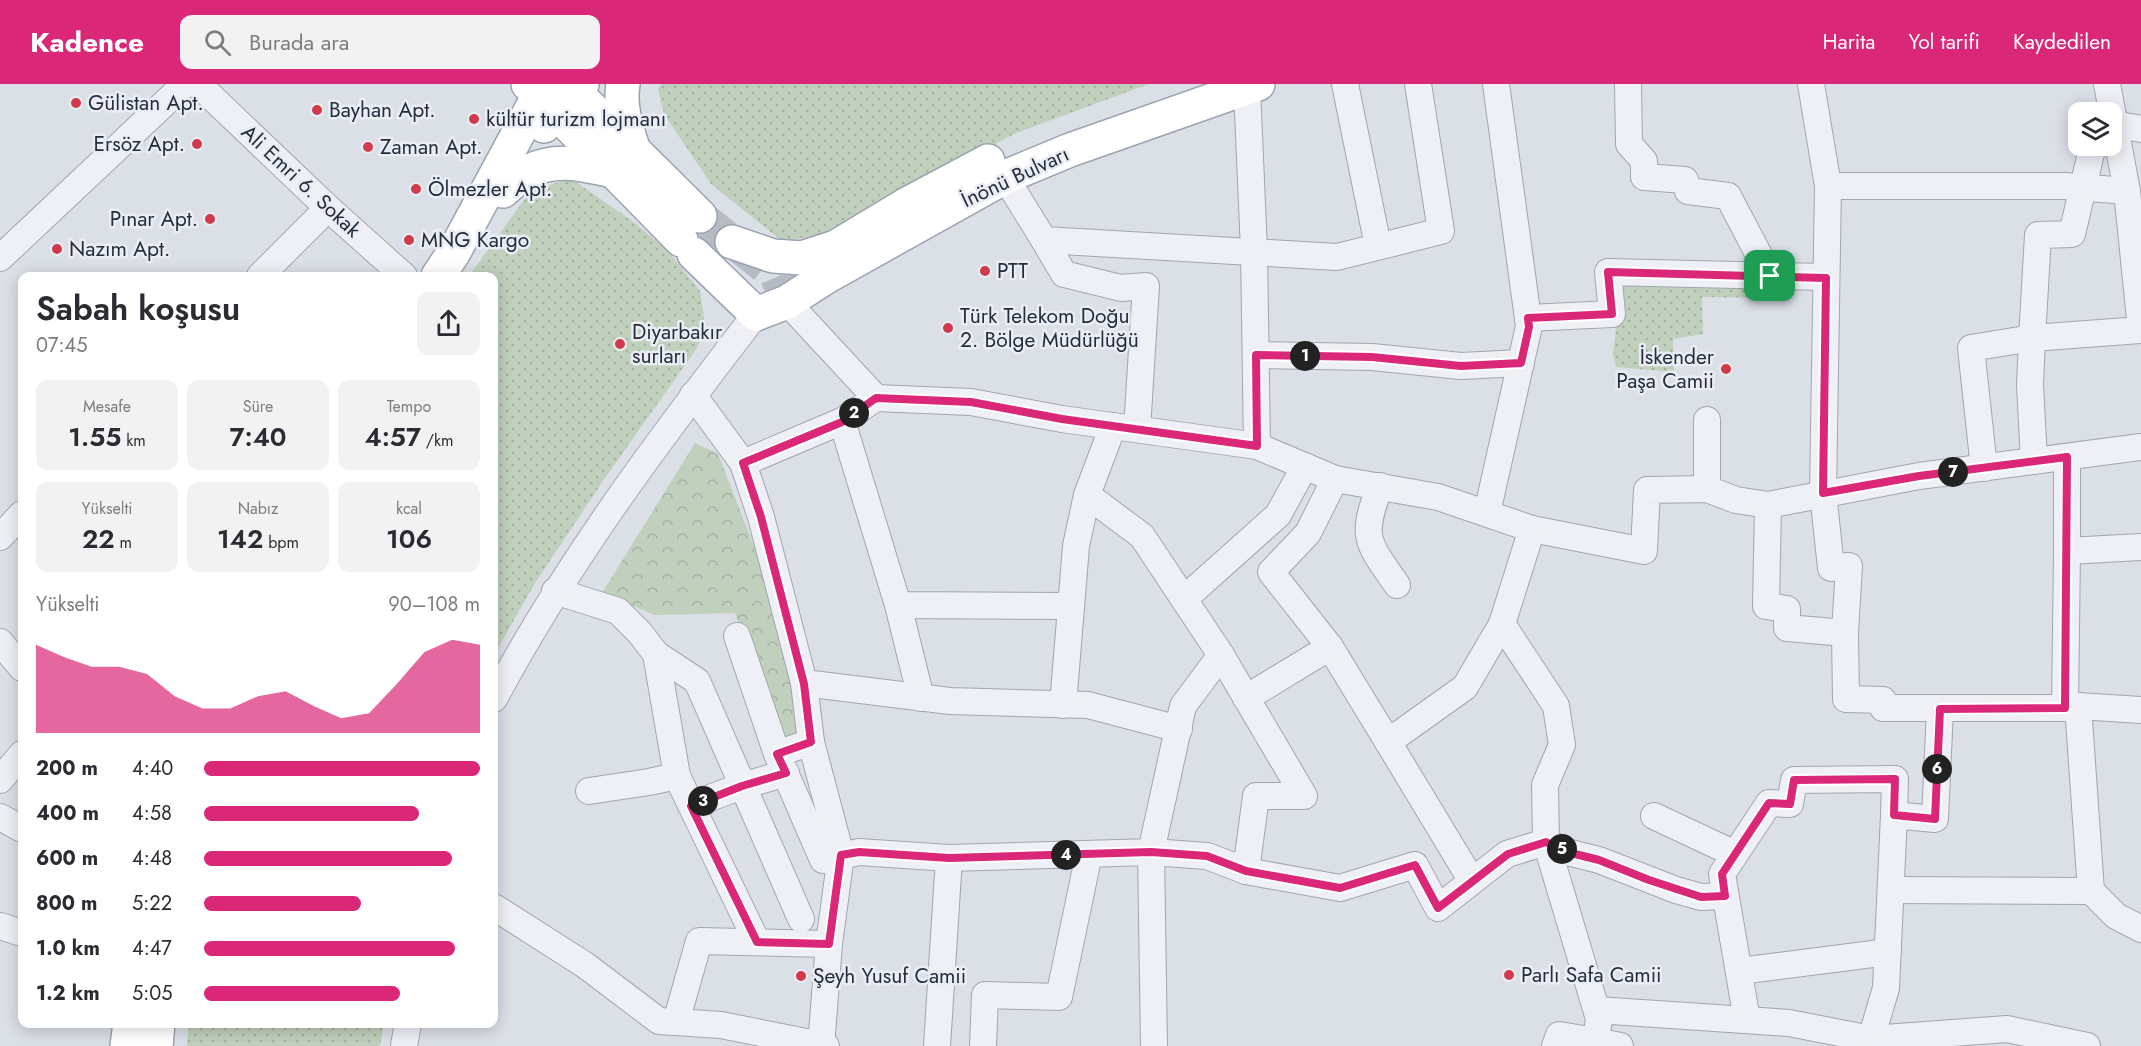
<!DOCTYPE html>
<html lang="tr">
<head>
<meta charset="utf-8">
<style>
  :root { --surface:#fff; --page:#f2f2f3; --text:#2b2b33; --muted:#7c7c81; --accent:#db2777 }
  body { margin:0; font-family:Jost,sans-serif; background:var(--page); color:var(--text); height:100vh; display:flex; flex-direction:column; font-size:22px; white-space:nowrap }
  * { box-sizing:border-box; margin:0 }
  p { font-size:20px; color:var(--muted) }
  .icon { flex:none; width:33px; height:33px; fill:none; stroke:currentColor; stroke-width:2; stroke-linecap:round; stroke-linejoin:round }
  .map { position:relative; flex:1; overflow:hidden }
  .side { position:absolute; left:18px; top:188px; width:480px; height:756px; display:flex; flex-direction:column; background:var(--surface); border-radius:12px; box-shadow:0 3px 15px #0003 }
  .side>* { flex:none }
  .fabs { position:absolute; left:2068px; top:18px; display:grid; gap:12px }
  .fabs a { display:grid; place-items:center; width:54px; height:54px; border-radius:12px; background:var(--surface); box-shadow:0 3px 15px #0003; font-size:30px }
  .pin { position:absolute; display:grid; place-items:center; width:51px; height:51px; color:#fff; margin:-26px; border-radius:12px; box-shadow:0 3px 9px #0006 }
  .km { position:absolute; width:30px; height:30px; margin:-15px; border-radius:50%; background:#222; color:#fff; font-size:16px; line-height:30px; text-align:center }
  .round { display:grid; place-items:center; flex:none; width:63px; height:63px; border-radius:12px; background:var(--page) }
  .summary { display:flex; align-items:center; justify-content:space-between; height:102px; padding:0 18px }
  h1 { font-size:33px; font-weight:600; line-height:45px }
  .figures { display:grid; grid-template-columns:repeat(3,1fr); gap:9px; height:102px; padding:6px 18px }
  .figures div { display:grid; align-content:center; border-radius:12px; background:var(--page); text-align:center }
  .figures b { font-size:26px; font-weight:600 }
  .figures small { font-size:16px; font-weight:400 }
  .figures p { font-size:16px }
  .chart { height:168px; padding:12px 18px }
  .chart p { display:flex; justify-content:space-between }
  .chart svg { width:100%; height:108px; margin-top:6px; fill:var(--accent); opacity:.7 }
  ul { padding:0 18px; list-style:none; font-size:20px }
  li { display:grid; grid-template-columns:96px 72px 1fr; align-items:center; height:45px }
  li i { height:15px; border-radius:8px; background:var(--accent) }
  header { display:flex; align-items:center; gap:36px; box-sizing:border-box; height:84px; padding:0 30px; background:var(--accent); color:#fff }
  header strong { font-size:28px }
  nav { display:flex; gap:33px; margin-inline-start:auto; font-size:21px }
  .search { width:420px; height:54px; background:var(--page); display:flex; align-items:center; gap:15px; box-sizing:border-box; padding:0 21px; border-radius:12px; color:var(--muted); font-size:22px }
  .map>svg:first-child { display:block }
</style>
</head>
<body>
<header>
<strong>Kadence</strong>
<div class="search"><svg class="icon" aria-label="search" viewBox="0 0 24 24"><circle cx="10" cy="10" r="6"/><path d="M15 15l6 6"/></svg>Burada ara</div>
<nav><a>Harita</a><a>Yol tarifi</a><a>Kaydedilen</a></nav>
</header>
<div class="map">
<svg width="2141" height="962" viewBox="0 0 2141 962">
  <defs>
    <pattern id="green-dots" width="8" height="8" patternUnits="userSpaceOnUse" patternTransform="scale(1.5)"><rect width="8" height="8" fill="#c0d0bc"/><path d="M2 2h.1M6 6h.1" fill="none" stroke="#a5b3a2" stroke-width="1.8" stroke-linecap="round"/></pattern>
    <pattern id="forest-crowns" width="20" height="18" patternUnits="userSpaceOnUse" patternTransform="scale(1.5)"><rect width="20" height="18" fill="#c0d0bc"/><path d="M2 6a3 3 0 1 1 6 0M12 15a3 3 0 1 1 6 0" fill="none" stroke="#a5b3a2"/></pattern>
  </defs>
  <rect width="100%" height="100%" fill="#dbdfe6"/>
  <g fill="url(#green-dots)">
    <polygon points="661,0 1149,0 1016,49 818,153 781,156 711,100 664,30 658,5"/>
    <polygon points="570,94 631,136 667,166 700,207 706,246 695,267 607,391 535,499 494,571 494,192 469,192 530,108"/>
    <polygon points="1782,198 1781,214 1702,213 1703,250 1673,255 1674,288 1616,283 1613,270 1621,201"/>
    <polygon points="189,939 384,939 380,962 187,962"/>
  </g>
  <polygon fill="url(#forest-crowns)" points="695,359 718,370 769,501 798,604 803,653 780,659 735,529 655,531 602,509"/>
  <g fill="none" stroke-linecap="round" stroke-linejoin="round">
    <polyline stroke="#b7bbc4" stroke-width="33" stroke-dasharray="33 16" stroke-linecap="butt" points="700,132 776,192 787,218"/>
    <g stroke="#a1a6b0" stroke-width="28">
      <g id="minor">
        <polyline points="198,0 328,124 404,192"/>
        <polyline points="1345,0 1378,162"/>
        <polyline points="1628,0 1629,60 1644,77 1644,93 1685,96 1688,107 1728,112 1770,192"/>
        <polyline points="1811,0 1828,102 1823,409 1831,484 1849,482 1845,549 1846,615 1883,616 1883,624 2065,624 2078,622 2141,626"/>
        <polyline points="2107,0 2127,107 2141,245"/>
        <polyline points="1247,4 1254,167 1257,362"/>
        <polyline points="2112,43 2114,40 2141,45"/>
        <polyline points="1005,93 1044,156 1337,173 1441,147 1418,0"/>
        <polyline points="1828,102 2064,102 2127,107"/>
        <polyline points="1044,156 1064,190 1121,204 1146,202 1137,345"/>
        <polyline points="0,174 185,0"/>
        <polyline points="260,192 328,124"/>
        <polyline points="787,218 876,314 971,318 1062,335 1257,362 1335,395 1438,413 1532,445 1644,467 1647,406 1707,405 1736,416 1768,421 1919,392 2141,363"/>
        <polyline points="1528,234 1612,230 1608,188 1826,193"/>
        <polyline points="1256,271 1372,273 1461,282 1521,279"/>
        <polyline points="693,311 743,379 761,433 804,599 811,658 841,771 829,860 821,962"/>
        <polyline points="876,314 842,337 898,521 1071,522"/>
        <polyline points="1707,336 1707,405"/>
        <polyline points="2067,373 2067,467 2141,463"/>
        <polyline points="2034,377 2030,301 2032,254 2141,246"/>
        <polyline points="743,379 842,337"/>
        <polyline points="1984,384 1971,264 2032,254 2038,151 2072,150 2092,65 2095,62"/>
        <path d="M1380 402C1360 454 1367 458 1397 501"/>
        <polyline points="1768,421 1766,522 1787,525 1787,544 1845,549"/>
        <polyline points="1487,429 1529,242 1496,0"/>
        <polyline points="1532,445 1502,540 1556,622 1562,661 1545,701 1546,758 1599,935 1596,957 1559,951 1555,962"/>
        <polyline points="0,453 22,430"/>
        <polyline points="555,507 618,527 640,549 656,570 677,692 757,858"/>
        <polyline points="1184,515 1278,431 1305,382"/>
        <polyline points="898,521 921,614"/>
        <polyline points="737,552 777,670"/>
        <polyline points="0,558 22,584"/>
        <polyline points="1330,563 1388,658"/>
        <polyline points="656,570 697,597 801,835"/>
        <polyline points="804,599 950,617 1088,621 1179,645"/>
        <polyline points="1246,614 1330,563 1271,488 1308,449 1335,395"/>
        <path d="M494 615C567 478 661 353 756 230"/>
        <polyline points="1063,621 1076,462 1087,411 1113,342"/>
        <polyline points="2078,622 2091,807 2116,832 2141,845"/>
        <polyline points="2065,624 2067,467"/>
        <polyline points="811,658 777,670 823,776 859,768 949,774 1151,768 1183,622 1221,571 1142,452 1087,411"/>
        <polyline points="0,696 22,670"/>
        <polyline points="589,707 649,698 677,692"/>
        <polyline points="691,721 742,702 786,689"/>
        <polyline points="1654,732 1735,770"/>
        <polyline points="0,733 22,745"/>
        <polyline points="1246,787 1340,804 1415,781 1438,824 1507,770 1546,758 1567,768 1599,776 1676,806 1701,813 1725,812"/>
        <polyline points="1472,797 1388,658 1465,603 1502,540"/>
        <polyline points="1891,806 2091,807"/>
        <polyline points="494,823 585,881 659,937 721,941 826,962"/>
        <polyline points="0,842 22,849"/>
        <polyline points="1739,887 1888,868"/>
        <polyline points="1597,926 1789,939 1871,955 2007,945 2087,962"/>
        <polyline points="1747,936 1722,790 1769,719 1790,720 1794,696 1895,695 1894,731"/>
        <polyline points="676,938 699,857 829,860"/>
        <polyline points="1871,955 1886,904 1894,731 1935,735 1940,625"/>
        <polyline points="1596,957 1620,962"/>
        <polyline points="404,962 408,939"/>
        <polyline points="937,962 949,774"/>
        <polyline points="983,962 985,911 1059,913 1089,770"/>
        <polyline points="1154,962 1151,768 1207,772 1246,787 1256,712 1304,712 1221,571"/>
      </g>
    </g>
    <g stroke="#9aa3b2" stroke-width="36">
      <g id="major">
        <polyline points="528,0 681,156"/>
        <polyline points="567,0 700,132"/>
        <path d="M623 0C619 23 627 45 634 67"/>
        <path d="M544 42C554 26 565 10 582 0"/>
        <path d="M503 107C511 100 520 91 529 87 557 73 585 81 613 87"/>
        <polyline points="732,158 773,172 802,174 836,163 909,119 988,77"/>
        <polyline points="694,170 756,230 787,218 826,193 1005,93 1070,66 1258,0"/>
        <polyline points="438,192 454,168 539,11 549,0"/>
        <polyline points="127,962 130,939"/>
        <polyline points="156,962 158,939"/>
      </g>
    </g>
    <use href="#minor" stroke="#eef0f5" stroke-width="26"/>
    <use href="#major" stroke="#fff" stroke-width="33"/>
  </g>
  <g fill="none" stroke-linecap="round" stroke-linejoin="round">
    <g stroke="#fff" stroke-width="12">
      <polygon id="route" points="1608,188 1826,194 1823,409 1919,392 2067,373 2065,624 1940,625 1935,735 1894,731 1895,695 1794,696 1790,720 1769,719 1722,790 1725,812 1701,813 1649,796 1599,776 1567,768 1546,758 1508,770 1438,824 1415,781 1340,804 1246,787 1207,772 1151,768 949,774 859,768 841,771 829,860 757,858 691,722 742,702 786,689 777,670 811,658 804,600 761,433 743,379 842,338 876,314 971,318 1062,335 1257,362 1256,271 1372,273 1461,282 1521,279 1529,243 1528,234 1612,230"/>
    </g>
    <use href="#route" stroke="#db2777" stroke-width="8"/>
  </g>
  <g fill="#d13a4b" stroke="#eaeef4" stroke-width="2">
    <circle cx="76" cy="19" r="6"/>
    <circle cx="317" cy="26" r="6"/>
    <circle cx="474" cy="35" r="6"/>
    <circle cx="197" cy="60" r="6"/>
    <circle cx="368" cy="63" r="6"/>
    <circle cx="416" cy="105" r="6"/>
    <circle cx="210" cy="135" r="6"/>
    <circle cx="409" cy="156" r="6"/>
    <circle cx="57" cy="165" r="6"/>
    <circle cx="985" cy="187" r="6"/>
    <circle cx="948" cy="244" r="6"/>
    <circle cx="620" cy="260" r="6"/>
    <circle cx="1726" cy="285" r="6"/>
    <circle cx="1509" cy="891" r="6"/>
    <circle cx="801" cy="892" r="6"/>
  </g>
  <g text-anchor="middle" stroke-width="5" stroke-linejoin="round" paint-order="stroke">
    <g font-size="21" fill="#252d3d" stroke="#eaeef4" text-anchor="start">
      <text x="88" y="26">Gülistan Apt.</text>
      <text x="329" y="33">Bayhan Apt.</text>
      <text x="486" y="42">kültür turizm lojmanı</text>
      <text x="185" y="67" text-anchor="end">Ersöz Apt.</text>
      <text x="380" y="70">Zaman Apt.</text>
      <text x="428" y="112">Ölmezler Apt.</text>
      <text x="198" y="142" text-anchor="end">Pınar Apt.</text>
      <text x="421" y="163">MNG Kargo</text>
      <text x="69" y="172">Nazım Apt.</text>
      <text x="997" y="194">PTT</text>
      <text x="960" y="239">Türk Telekom Doğu<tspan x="960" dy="24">2. Bölge Müdürlüğü</tspan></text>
      <text x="632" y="255">Diyarbakır<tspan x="632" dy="24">surları</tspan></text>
      <text x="1714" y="280" text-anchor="end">İskender<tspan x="1714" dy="24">Paşa Camii</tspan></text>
      <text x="1521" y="898">Parlı Safa Camii</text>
      <text x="813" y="899">Şeyh Yusuf Camii</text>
    </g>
    <g font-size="21" fill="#252d3d" stroke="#eaeef4">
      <text transform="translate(1015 93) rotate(-25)" y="7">İnönü Bulvarı</text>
      <text transform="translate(301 97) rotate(43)" y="7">Ali Emri 6. Sokak</text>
    </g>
  </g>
</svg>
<div class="fabs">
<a><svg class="icon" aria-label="layers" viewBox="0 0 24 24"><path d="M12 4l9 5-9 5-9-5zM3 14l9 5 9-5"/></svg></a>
</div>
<div class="pin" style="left:1770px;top:192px;background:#1e9e55"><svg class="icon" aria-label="arrive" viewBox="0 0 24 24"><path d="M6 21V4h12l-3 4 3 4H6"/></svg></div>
<b class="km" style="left:1305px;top:272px">1</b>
<b class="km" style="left:854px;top:329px">2</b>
<b class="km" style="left:703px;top:717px">3</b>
<b class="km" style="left:1066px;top:771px">4</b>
<b class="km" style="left:1562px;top:765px">5</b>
<b class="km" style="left:1937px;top:685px">6</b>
<b class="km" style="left:1953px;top:388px">7</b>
<section class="side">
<div class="summary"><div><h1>Sabah koşusu</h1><p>07:45</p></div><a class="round"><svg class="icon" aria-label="share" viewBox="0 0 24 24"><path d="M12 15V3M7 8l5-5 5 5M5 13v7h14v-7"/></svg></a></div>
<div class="figures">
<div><p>Mesafe</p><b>1.55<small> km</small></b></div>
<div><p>Süre</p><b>7:40</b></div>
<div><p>Tempo</p><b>4:57<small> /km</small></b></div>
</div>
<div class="figures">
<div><p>Yükselti</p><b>22<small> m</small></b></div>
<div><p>Nabız</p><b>142<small> bpm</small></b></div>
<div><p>kcal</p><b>106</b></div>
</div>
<div class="chart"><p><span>Yükselti</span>90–108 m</p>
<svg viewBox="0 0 160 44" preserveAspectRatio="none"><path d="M0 44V8L10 13L20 17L30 17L40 20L50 29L60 34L70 34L80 29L90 27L100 33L110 38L120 36L130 24L140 11L150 6L160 8V44z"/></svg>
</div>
<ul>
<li><b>200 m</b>4:40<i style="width:100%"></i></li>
<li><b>400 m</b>4:58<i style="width:78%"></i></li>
<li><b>600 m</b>4:48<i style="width:90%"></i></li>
<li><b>800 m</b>5:22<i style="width:57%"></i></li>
<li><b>1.0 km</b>4:47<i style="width:91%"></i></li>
<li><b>1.2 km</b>5:05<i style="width:71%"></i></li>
</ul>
</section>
</div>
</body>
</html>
